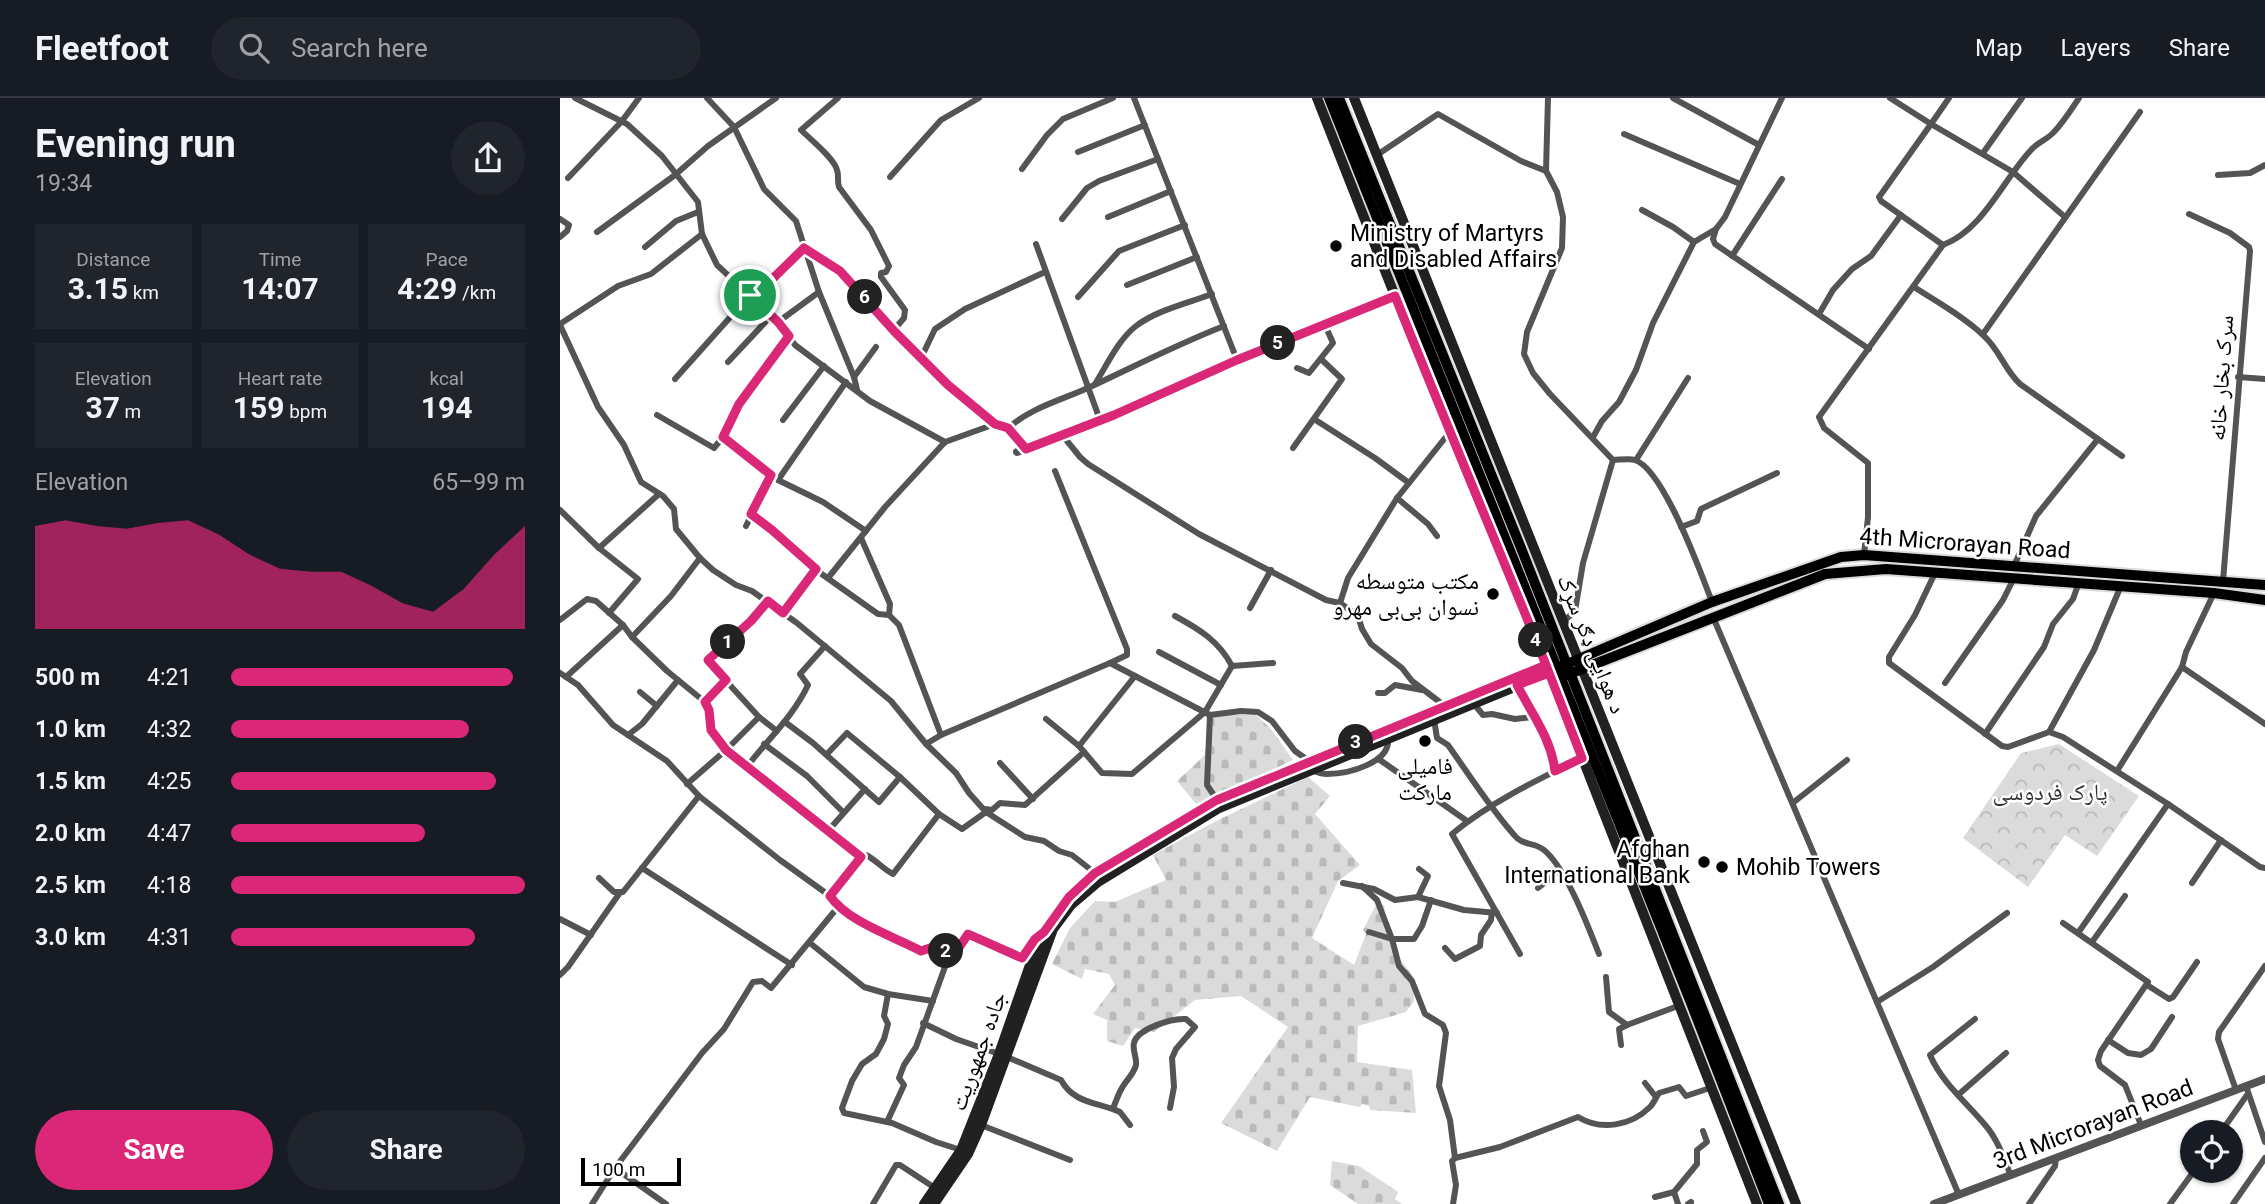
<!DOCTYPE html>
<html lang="en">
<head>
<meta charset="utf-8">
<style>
  :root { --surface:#171b24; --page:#20242c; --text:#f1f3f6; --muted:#9ea1a6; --line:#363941; --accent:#db2777 }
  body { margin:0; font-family:Roboto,"Noto Naskh Arabic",sans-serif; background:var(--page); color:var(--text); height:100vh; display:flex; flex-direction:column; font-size:26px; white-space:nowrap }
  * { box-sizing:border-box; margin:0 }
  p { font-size:23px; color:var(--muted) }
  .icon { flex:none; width:38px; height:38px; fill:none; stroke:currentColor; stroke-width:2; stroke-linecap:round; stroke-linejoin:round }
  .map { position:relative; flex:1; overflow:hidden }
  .side { display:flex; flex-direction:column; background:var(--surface); width:560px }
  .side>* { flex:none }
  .fabs { position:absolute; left:1620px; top:1022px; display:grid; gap:14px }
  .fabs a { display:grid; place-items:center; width:63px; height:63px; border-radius:50%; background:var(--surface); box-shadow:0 2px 5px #0004; font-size:35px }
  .scale { position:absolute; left:21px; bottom:18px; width:100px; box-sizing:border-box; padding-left:7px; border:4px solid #000; border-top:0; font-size:19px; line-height:24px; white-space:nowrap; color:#000; -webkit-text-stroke:5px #fff; paint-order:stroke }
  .pin { position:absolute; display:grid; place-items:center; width:60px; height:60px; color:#fff; margin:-30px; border:4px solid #fff; border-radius:50%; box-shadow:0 2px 7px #0007 }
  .km { position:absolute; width:35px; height:35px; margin:-18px; border-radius:50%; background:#222; color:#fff; font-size:19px; line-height:35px; text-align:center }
  .round { display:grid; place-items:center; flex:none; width:74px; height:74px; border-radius:37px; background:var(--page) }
  .head { display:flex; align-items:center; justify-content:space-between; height:119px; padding:0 35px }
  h1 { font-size:38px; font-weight:700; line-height:52px }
  .figures { display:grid; grid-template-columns:repeat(3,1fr); gap:10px; height:119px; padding:7px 35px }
  .figures div { display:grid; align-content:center; border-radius:0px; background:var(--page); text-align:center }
  .figures b { font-size:30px; font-weight:700 }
  .figures small { font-size:19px; font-weight:400 }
  .figures p { font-size:19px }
  .chart { height:196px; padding:14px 35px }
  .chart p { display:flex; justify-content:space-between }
  .chart svg { width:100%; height:126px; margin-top:7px; fill:var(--accent); opacity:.7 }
  .primary-button { display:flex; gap:14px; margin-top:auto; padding:14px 35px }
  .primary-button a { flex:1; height:80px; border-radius:42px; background:var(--accent); color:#fff; font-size:28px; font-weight:700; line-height:80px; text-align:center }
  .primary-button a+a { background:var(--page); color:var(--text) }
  ul { padding:0 35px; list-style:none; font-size:23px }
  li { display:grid; grid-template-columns:112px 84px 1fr; align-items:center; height:52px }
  li i { height:18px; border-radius:9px; background:var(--accent) }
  header { display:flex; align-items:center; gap:42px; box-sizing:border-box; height:98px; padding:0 35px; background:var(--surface); border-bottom:2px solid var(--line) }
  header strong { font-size:33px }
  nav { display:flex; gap:38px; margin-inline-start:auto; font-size:24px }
  .search { width:490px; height:63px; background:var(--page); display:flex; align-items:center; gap:18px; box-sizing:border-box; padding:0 24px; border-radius:38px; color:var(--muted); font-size:26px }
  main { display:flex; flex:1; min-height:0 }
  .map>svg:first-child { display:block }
</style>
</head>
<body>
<header>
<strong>Fleetfoot</strong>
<div class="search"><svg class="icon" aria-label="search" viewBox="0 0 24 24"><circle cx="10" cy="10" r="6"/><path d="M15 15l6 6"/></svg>Search here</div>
<nav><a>Map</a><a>Layers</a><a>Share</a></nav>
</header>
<main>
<section class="side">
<div class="head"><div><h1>Evening run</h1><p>19:34</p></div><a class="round"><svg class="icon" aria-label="share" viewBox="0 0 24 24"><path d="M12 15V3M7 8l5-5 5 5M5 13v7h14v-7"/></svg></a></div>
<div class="figures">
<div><p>Distance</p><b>3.15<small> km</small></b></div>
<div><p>Time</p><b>14:07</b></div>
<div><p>Pace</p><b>4:29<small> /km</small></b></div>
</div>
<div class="figures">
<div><p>Elevation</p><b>37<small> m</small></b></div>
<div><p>Heart rate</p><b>159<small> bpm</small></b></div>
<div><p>kcal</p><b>194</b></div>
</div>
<div class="chart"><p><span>Elevation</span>65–99 m</p>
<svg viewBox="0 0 160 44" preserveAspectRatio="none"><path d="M0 44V8L10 6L20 8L30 9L40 7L50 6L60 11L70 18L80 23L90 24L100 24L110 29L120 35L130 38L140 30L150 18L160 8V44z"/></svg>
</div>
<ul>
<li><b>500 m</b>4:21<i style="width:96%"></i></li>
<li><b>1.0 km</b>4:32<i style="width:81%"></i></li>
<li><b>1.5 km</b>4:25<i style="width:90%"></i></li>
<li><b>2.0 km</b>4:47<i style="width:66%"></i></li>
<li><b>2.5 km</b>4:18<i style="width:100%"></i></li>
<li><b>3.0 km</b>4:31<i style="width:83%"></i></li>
</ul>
<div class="primary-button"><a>Save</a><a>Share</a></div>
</section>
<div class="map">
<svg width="1705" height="1106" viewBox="0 0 1705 1106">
  <defs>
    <pattern id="cemetery-stones" width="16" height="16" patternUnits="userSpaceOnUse" patternTransform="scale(1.75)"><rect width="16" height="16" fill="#dbdbdb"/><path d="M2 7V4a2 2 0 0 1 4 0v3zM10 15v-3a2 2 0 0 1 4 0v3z" fill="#bababa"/></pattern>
    <pattern id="park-crowns" width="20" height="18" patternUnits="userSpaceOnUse" patternTransform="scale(1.75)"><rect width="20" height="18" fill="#dbdbdb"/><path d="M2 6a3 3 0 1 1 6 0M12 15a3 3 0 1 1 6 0" fill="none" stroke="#bababa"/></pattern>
  </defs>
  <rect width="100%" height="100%" fill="#fff"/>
  <g fill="url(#cemetery-stones)">
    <polygon points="695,616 711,631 733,662 637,707 617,683 644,658 651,618"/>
    <polygon points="748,679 770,698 755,716 800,767 778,783 752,840 794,867 806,836 803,832 817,805 824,807 831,850 853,878 854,903 846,914 798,928 797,964 852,972 856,1015 810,1012 809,1008 802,1006 800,1009 750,999 717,1053 661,1025 728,929 681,898 635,902 594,934 575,930 563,948 547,943 547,922 533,916 555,887 549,876 525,871 522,881 492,866 510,830 535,803 555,804 606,782 593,757 654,724"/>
    <polygon points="772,1063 799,1068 838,1094 835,1101 842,1106 798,1106 770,1087"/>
  </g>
  <polygon fill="url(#park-crowns)" points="1499,646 1579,698 1537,758 1505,737 1468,789 1403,740 1461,655"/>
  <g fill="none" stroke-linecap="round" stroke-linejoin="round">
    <g stroke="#dbdbdb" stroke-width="14">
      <g id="primary">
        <polyline points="769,0 1131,905 1209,1106"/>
        <polyline points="779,0 961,450 1219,1106"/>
        <polyline points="1000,569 1152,504 1281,459 1304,457 1705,487"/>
        <polyline points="1004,578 1265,476 1326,471 1654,495 1705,502"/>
      </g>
    </g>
    <g stroke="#545454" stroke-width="6">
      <polyline points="15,0 67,26 102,58 138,104 142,136 157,167 218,224 235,247 310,303 385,344"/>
      <polyline points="147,0 174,29 204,91 236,123 259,194 294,279 297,292"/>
      <path d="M278 0 241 32C250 41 274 60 277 72 279 77 277 83 279 89L311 132 329 168 326 174 321 175V179L345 212 344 220 333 233"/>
      <polyline points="574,0 677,262"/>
      <path d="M988 0 986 73 997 94 1003 119 1002 150 967 234 964 256 973 275 990 296 1053 362C1059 362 1070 360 1075 362 1104 372 1141 475 1152 504"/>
      <polyline points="1113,0 1199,47"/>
      <polyline points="1330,0 1371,26 1322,95 1319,99 1321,103 1383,147"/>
      <polyline points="1389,0 1371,26 1453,74 1505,119"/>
      <polyline points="1064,36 1180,86"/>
      <polyline points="518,54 585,27"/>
      <polyline points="1423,55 1462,0"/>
      <polyline points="817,57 878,16 961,63 986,73"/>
      <polyline points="462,71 487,37 503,21 553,0"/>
      <polyline points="1658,77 1690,75 1705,67"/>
      <polyline points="330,79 381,22 419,0"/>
      <polyline points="8,80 62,23 79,0"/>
      <polyline points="1082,112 1113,129 1134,144"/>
      <polyline points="1629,116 1670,135 1689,149 1690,153 1663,483"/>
      <polyline points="548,119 611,93"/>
      <polyline points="0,121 9,127 7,133 0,139"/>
      <polyline points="502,121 527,90 539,83 598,61"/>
      <polyline points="1156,131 1153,141 1155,146 1309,251"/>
      <polyline points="37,134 115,77 148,48 216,0"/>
      <polyline points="476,146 540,322"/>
      <polyline points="85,149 116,123 138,114"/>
      <polyline points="1172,158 1222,81"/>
      <polyline points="567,187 637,159"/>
      <path d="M1354 189C1377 204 1403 218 1423 237 1440 252 1444 271 1460 286L1562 358"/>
      <polyline points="518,199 559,153 625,127"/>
      <polyline points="1259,216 1273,192 1292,171 1311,158 1341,117"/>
      <polyline points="218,224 259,194"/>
      <polyline points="0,226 58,188 91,176 142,136"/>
      <polyline points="0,227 38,309 64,347 81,384 103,398 114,411 116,431 140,460 153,472 176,487 192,493 237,525 331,603 366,646 396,675 409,695 426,714 465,739 484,743 499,753 512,757 535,775"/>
      <polyline points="1423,236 1580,14"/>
      <polyline points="361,260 375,231 405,211 485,174"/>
      <polyline points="168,264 211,218"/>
      <polyline points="737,270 749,275 773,245 765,227"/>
      <polyline points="294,279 316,249"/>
      <polyline points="1678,279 1705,281"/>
      <polyline points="115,281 190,197 202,191 244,150 280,173 333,233 388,287 435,326"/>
      <path d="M535 286C547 267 558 242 576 228 597 212 628 205 652 196"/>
      <polyline points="97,317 154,350 163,339 179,306 229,238"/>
      <polyline points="754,321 815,360 849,385"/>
      <polyline points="223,322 264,268"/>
      <path d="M448 330C472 309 502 302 530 289 575 268 618 246 664 228"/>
      <polyline points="503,338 520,359 528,366 639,436 766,502 780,505 788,480 837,400 889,335"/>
      <polyline points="163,339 218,382 263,404 306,433"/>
      <polyline points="1033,339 1042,323 1059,304 1076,272 1093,225 1134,144 1156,131 1165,119 1222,0"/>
      <polyline points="733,350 782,281 761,261"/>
      <polyline points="1076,362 1128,280"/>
      <polyline points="495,373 567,551 567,557 550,565"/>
      <polyline points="218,382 286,284"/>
      <polyline points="837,400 868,426 877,438"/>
      <polyline points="0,412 39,450 78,481 49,515"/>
      <polyline points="191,416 213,432 256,472"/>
      <polyline points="186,428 211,377"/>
      <polyline points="1121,429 1137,423 1141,411 1217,375"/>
      <polyline points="39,450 99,396"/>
      <path d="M1304 457 1308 419V365L1264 330 1259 319 1383 147C1424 131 1442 83 1471 52 1477 45 1486 42 1493 35 1503 25 1511 12 1519 0"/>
      <polyline points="1454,468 1476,418 1538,341"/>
      <polyline points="1375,475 1355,517 1329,559 1329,565 1442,648 1448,649 1489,634"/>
      <polyline points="268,480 325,409 385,344 435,326 448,330 466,351"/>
      <polyline points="780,505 798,518 802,531 811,546 842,570 852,583 885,608"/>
      <polyline points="690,510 711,472"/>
      <polyline points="223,515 256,472 318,516 329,517 330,506 301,440"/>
      <polyline points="329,517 339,527 381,637"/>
      <path d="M615 518C639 531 659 543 672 568"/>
      <polyline points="1153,519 1399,1097"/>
      <path d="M0 522 27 501 36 503 63 527 72 539 107 573 145 604 149 612 151 632 166 652 301 759 306 757C316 762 323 771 333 776L379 716"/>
      <polyline points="1003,524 1015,513 1023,465 1053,362"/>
      <polyline points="72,539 111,498 140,460"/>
      <polyline points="599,554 661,587"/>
      <polyline points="672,568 713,565"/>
      <polyline points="1622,569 1705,626"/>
      <polyline points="0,575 18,587 53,627 107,663 139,698 220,762 270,798 278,809 323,835 361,853 376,848 390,855"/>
      <polyline points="6,579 63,527"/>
      <polyline points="1385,585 1443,502 1453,482"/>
      <path d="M957 587C972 616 990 640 995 673"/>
      <polyline points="80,594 97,608"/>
      <polyline points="818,595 825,595 835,587 862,592"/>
      <polyline points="145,604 166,582"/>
      <polyline points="914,606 923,617 932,616 955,621 974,619"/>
      <polyline points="650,617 647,687 657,702"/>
      <polyline points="199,619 147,562 191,523 208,503"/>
      <polyline points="486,621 519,648 542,675 572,676 645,614 672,568"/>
      <path d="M874 621 877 640 888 647C910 678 930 710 955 738 963 748 975 744 984 752 1006 770 1028 828 1039 856"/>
      <polyline points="225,624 253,645 319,704 340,679"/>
      <polyline points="1425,636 1484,549 1493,526 1513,501 1518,487"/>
      <polyline points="68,637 82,626 118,582"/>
      <polyline points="204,646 247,678 283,714"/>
      <polyline points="366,646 381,637 550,565 650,617 681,613 698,614 712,623 735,653 749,663"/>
      <polyline points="519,648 575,578"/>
      <polyline points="267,656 287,635 340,679 379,716 402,731 426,714"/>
      <polyline points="820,662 907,723"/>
      <polyline points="440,665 473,701"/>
      <path d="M186 670C207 642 233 619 248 587L240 576 265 548"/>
      <path d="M751 672C756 674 762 676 767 676 788 676 831 665 828 640"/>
      <polyline points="1557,673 1622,569 1626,554 1654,495"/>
      <polyline points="127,686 166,652 199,619 217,633"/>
      <polyline points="1234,704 1287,662"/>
      <polyline points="1608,706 1700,769 1705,770"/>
      <polyline points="425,711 432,712 440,705 465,707 524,654"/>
      <polyline points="267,734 305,691"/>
      <polyline points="82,770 232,867"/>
      <polyline points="39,780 54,794 63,794 139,698"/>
      <polyline points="783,785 814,791 835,802 858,799 904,812 937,815"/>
      <polyline points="1632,785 1661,742"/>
      <polyline points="802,788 817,802 832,841 839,868 852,883 865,916 883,927 886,935 879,988 890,1022 895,1060 892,1063 896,1087 893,1106"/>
      <polyline points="978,790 1000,773"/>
      <polyline points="270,798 301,759"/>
      <polyline points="858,799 868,778 859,771"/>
      <polyline points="0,821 31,837"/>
      <polyline points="1503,825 1588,884 1541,953 1538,962 1540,968 1565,987 1581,1027"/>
      <polyline points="809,834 832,841 854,841 862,828 871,802"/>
      <polyline points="1518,835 1608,706 1503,639 1489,634 1534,552 1560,490"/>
      <polyline points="1532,844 1565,798"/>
      <polyline points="250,845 304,889 328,896 373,903"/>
      <polyline points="885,850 895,861 920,848 921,837 931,822 932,814"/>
      <path d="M960 856 892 736C929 705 979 681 1022 660"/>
      <polyline points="0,877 8,869 59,796"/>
      <polyline points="1046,879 1049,914 1067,927 1118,908"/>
      <polyline points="1587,887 1609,901 1613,899 1637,864"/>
      <polyline points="328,896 324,918 328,926 324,941 316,956 302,966 292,983 282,1010 284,1015 332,1025 376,1044 401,1052"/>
      <polyline points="1317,904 1373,869 1447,815"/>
      <path d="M1415 921 1370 957C1382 985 1407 1005 1426 1028 1438 1042 1444 1061 1451 1078"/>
      <polyline points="363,925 396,941 439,956"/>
      <polyline points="1548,942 1568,955 1581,957 1591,951 1612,919"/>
      <polyline points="1061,947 1059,931 1067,927"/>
      <path d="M447 959 501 982C514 1006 538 1004 560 1014L570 1027"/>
      <polyline points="1085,985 1096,999"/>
      <polyline points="1686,988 1705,1044"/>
      <polyline points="1676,992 1658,941 1659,934 1705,868"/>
      <polyline points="1398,997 1446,955"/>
      <path d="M553 1010C556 1004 558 996 562 990 566 982 574 976 576 967 577 959 572 952 574 945 577 931 612 920 626 921L635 929 616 951 612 960 614 989 610 1010"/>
      <polyline points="327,1024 344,987 339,980 344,967 356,949 390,855 396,854 408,836 462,860 479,837"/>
      <polyline points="421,1027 510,1062"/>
      <polyline points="1661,1034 1687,997"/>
      <path d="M895 1060 940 1049 1018 1019C1041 1033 1071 1028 1090 1009 1094 1005 1096 999 1099 995L1119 989 1126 998 1150 990"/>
      <polyline points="55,1070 106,1106"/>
      <polyline points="1114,1094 1118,1106"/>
      <polyline points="1095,1099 1114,1094 1137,1066 1137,1052 1147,1044 1143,1033"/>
      <polyline points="32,1106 55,1070 142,955 164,931 193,884 202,883 211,890 278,809"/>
      <polyline points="313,1106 336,1067 340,1067 375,1090"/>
      <polyline points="1128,1106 1131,1104"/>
      <polyline points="1469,1106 1495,1068 1496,1060"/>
      <polyline points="1610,1106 1634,1073"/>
      <polyline points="1673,1106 1705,1060"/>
    </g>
    <g stroke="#545454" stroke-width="8">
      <polyline points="457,354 503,338 677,262 835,198"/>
      <polyline points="1374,1106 1705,981"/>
    </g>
    <g stroke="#212121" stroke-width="10">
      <polyline points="757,0 889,335 986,567 1197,1106"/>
      <polyline points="794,0 1236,1106"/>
      <polyline points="364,1106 401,1052 439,956 477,847 488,826 509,799 535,775 657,702 732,670 986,567"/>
      <polyline points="374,1106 408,1056 421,1027 493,831 511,807 538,784 659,710 989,575"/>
    </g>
    <use href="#primary" stroke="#000" stroke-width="10"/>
  </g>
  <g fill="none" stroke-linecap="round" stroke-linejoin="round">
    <g stroke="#fff" stroke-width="14">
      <path id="route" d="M190 197 218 224 229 238 179 306 163 339 211 377 191 416 212 432 256 471 223 515 208 503 191 523 148 562 166 582 145 604 149 612 151 632 166 652 301 759 270 798C288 824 333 838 361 853L376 848 390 855 396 854 408 836 462 860 475 841 484 834 509 799 535 775 657 702 986 567 1022 660 995 673C991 640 972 616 957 587L989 575 986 567C936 444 884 321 835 198L677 262 554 317 466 351 448 330 435 326 388 287 334 233 280 173 244 150 202 191 190 197"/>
    </g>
    <use href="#route" stroke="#db2777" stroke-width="9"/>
  </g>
  <g fill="#000" stroke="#fff" stroke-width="2.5">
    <circle cx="776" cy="148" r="7"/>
    <circle cx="933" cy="496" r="7"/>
    <circle cx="865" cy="643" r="7"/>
    <circle cx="1144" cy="764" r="7"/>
    <circle cx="1162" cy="769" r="7"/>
  </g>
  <g text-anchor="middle" stroke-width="5" stroke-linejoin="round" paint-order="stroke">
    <g font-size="23" fill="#000" stroke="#fff" text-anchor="start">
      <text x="790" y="143">Ministry of Martyrs<tspan x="790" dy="26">and Disabled Affairs</tspan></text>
      <text x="919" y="491" text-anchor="end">مکتب متوسطه<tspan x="919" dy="26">نسوان بی‌بی مهرو</tspan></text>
      <text x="865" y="676" text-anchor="middle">فامیلی<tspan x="865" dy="26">مارکت</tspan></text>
      <text x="1130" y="759" text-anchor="end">Afghan<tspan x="1130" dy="26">International Bank</tspan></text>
      <text x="1176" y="777">Mohib Towers</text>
    </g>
    <g font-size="23" fill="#000" stroke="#fff">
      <text transform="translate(1661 280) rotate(-86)" y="8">سرک بخار خانه</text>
      <text transform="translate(1405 445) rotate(4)" y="8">4th Microrayan Road</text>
      <text transform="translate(1032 546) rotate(68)" y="8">د هوایی ډګر سړک</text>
      <text transform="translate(418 953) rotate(-70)" y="8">جاده جمهوریت</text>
      <text transform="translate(1533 1026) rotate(-21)" y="8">3rd Microrayan Road</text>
    </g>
    <g font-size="23" fill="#323232" stroke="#fff">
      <text x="1490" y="702">پارک فردوسی</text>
    </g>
  </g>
</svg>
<div class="fabs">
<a><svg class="icon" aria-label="locate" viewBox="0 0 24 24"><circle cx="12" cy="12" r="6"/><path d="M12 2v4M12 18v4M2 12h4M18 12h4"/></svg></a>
</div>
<div class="scale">100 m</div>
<div class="pin" style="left:190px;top:197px;background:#1e9e55"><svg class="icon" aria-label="arrive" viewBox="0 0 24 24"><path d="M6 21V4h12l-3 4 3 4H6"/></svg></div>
<b class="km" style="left:168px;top:544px">1</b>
<b class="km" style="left:386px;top:853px">2</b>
<b class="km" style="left:796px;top:644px">3</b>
<b class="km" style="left:976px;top:542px">4</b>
<b class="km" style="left:718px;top:245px">5</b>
<b class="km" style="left:305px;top:199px">6</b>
</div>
</main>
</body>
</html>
